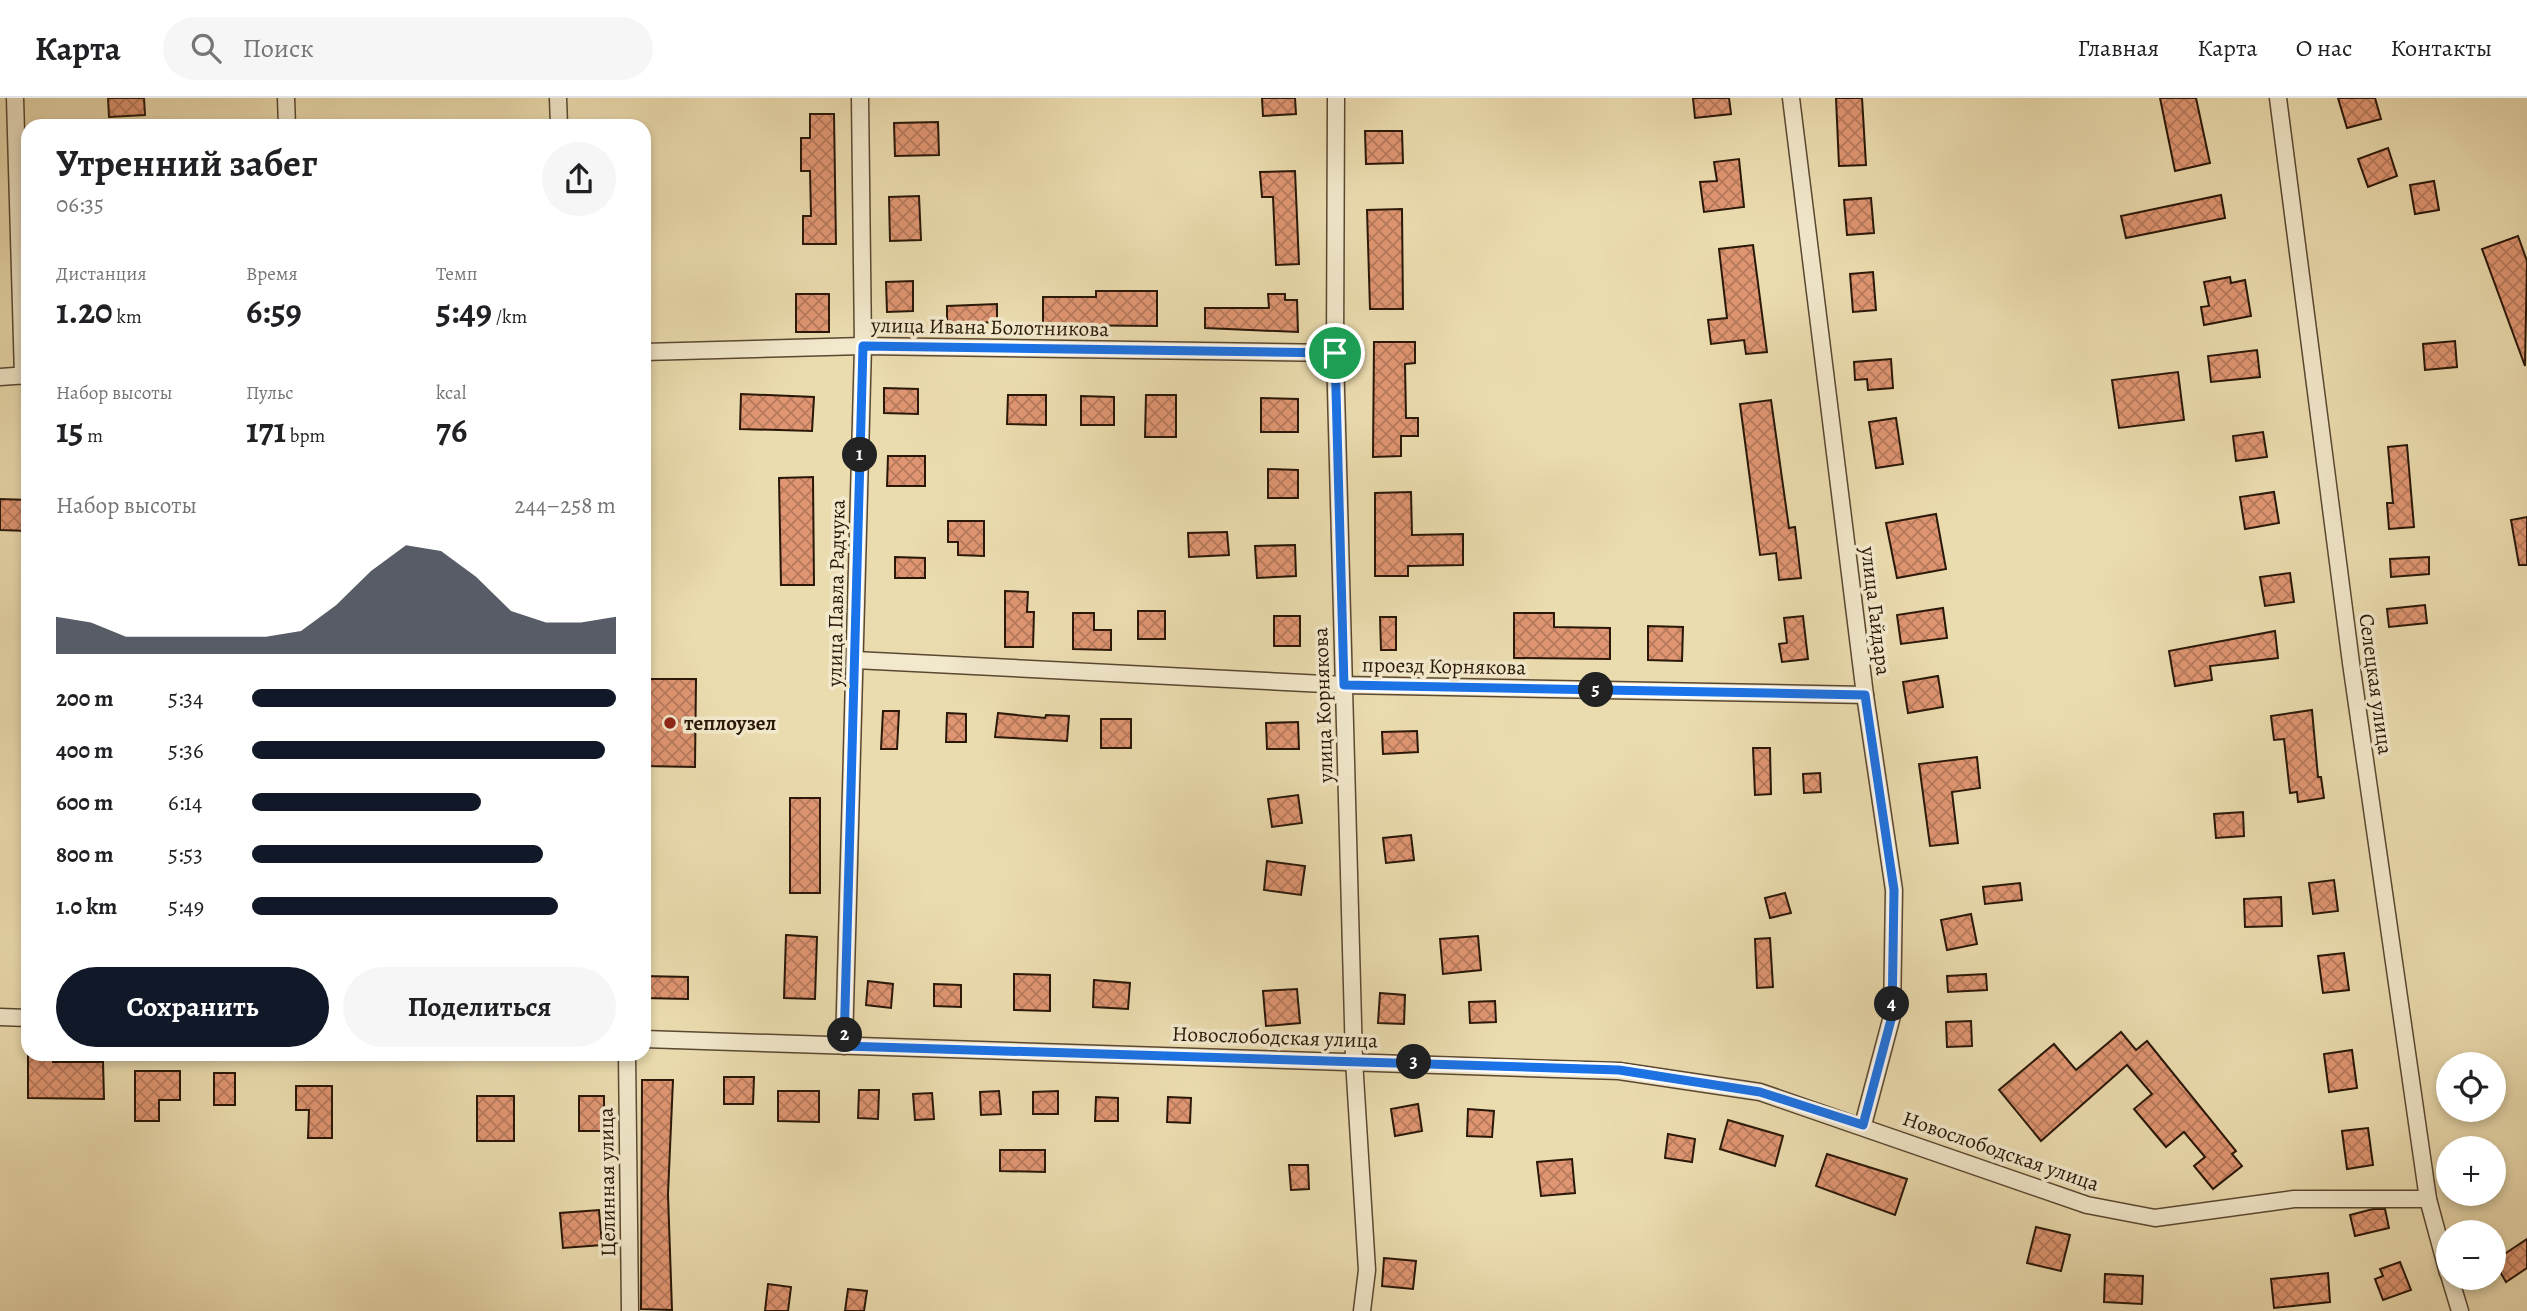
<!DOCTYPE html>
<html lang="ru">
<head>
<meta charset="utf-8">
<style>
  :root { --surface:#fff; --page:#f6f6f6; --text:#202124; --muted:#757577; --line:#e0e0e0; --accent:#111827 }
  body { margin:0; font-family:Alegreya,serif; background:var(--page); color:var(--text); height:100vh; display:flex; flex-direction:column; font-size:26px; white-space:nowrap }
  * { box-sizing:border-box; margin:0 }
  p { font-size:23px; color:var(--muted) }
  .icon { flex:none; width:38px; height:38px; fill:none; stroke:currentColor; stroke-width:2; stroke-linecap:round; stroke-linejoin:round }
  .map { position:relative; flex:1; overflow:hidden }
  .drawer { position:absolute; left:21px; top:21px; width:630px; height:942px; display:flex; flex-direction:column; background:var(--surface); border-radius:21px; box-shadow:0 4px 10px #0003 }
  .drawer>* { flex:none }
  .controls { position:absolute; left:2436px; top:954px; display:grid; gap:14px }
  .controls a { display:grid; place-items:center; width:70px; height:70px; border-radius:50%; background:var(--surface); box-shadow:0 4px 10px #0003; font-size:35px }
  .pin { position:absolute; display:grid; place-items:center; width:60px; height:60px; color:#fff; margin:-30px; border:4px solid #fff; border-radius:50%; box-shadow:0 2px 7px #0007 }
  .km { position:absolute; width:35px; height:35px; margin:-18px; border-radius:50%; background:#222; color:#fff; font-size:19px; line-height:35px; text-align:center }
  .round { display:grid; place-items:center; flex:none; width:74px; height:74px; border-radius:37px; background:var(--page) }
  .summary { display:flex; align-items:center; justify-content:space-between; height:119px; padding:0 35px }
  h1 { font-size:38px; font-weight:700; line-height:52px }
  .figures { display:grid; grid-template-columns:repeat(3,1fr); gap:10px; height:119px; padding:7px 35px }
  .figures div { display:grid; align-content:center }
  .figures b { font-size:35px; font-weight:700 }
  .figures small { font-size:19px; font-weight:400 }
  .figures p { font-size:19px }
  .chart { height:196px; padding:14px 35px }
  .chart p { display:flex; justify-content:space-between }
  .chart svg { width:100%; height:126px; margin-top:7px; fill:var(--accent); opacity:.7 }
  .button { display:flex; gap:14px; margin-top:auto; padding:14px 35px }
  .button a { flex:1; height:80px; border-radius:42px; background:var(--accent); color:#fff; font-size:28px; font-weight:700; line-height:80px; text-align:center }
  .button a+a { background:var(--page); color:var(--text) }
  ul { padding:0 35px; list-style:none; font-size:23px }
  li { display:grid; grid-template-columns:112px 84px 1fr; align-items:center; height:52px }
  li i { height:18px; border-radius:9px; background:var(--accent) }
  header { display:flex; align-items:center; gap:42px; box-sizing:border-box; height:98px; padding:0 35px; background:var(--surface); border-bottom:2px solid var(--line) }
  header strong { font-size:33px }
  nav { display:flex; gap:38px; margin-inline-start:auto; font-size:24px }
  .search { width:490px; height:63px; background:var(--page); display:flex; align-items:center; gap:18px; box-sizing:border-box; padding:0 24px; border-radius:38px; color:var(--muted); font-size:26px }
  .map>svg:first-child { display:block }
</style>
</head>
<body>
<header>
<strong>Карта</strong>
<div class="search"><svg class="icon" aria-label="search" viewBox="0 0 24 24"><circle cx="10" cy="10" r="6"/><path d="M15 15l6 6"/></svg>Поиск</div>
<nav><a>Главная</a><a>Карта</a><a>О нас</a><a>Контакты</a></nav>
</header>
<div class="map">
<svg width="2527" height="1213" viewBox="0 0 2527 1213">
  <defs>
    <pattern id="building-cross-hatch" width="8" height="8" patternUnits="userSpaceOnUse" patternTransform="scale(1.75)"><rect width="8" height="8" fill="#e09672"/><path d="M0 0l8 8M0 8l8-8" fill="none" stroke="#b6795c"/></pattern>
  </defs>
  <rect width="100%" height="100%" fill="#ebdcaf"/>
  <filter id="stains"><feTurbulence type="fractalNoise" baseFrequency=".00286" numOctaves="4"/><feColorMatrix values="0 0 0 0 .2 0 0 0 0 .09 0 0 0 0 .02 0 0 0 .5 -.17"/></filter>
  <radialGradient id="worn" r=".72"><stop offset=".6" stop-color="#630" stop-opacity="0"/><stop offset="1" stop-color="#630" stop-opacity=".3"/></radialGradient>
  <g fill="url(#building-cross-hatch)" stroke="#291708" stroke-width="2">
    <polygon points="108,0 144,0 145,17 109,19"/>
    <polygon points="1262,0 1295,0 1296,16 1263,18"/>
    <polygon points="1693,0 1729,0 1731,16 1695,20"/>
    <polygon points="1836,0 1862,0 1866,67 1839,68"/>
    <polygon points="2160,0 2196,0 2210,65 2175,73"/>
    <polygon points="2338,0 2375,0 2381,21 2347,30"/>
    <polygon points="810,16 834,16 836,146 803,146 803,118 811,118 810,73 801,73 801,40 810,40"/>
    <polygon points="938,24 939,57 895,58 894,25"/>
    <polygon points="1365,33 1402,33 1403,65 1366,66"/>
    <polygon points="2388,50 2397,78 2368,89 2358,61"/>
    <polygon points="1739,61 1744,109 1704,114 1700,84 1717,83 1714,64"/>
    <polygon points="1295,73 1299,166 1276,167 1273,99 1262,99 1260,74"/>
    <polygon points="2434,83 2439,112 2415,116 2410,87"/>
    <polygon points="2221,97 2225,120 2126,140 2121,118"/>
    <polygon points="919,98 921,142 890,143 889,99"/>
    <polygon points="1871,100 1874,135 1847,137 1844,102"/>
    <polygon points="1402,111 1403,211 1370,211 1367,112"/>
    <polygon points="2518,138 2527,163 2525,268 2482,151"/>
    <polygon points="1753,147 1767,254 1746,256 1744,242 1711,246 1708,222 1727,220 1719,151"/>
    <polygon points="1873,174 1876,212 1853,214 1850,176"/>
    <polygon points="2230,179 2231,185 2245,182 2251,218 2204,227 2201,209 2209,208 2204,184"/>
    <polygon points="913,183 913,213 887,214 886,184"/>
    <polygon points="1096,193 1157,193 1157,228 1043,227 1043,199 1096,199"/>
    <rect x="796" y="196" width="33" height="38"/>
    <polygon points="1268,196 1285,196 1285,202 1297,202 1298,234 1205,230 1205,210 1269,210"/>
    <polygon points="997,206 997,224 947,226 947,208"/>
    <polygon points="2455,243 2457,269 2425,272 2423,246"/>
    <polygon points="1374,244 1415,244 1415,265 1405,266 1406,320 1418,320 1418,338 1401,338 1401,358 1373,359"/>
    <polygon points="2257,252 2260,279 2211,284 2208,258"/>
    <polygon points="1891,261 1893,290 1868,292 1867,281 1855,282 1854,264"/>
    <polygon points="2178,274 2184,322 2119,330 2112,282"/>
    <polygon points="884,290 918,291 918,316 884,315"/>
    <polygon points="741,296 814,299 812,333 740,331"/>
    <polygon points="1008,297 1046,297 1046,327 1007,326"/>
    <polygon points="1146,297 1176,297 1176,339 1145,339"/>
    <polygon points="1081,298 1114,299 1114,327 1081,327"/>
    <polygon points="1261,300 1298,301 1298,334 1261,334"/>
    <polygon points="1771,302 1789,430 1795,429 1801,480 1779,482 1776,455 1760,457 1740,306"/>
    <polygon points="1896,320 1903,366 1876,370 1869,324"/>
    <polygon points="2263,334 2267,359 2236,363 2233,338"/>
    <polygon points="2407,347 2414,429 2389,431 2387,405 2393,405 2388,349"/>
    <polygon points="888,358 925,358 925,388 887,388"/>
    <polygon points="1268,371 1298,372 1298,400 1268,400"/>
    <polygon points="813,379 814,487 781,487 779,380"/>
    <polygon points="1411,394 1412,437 1463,436 1463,467 1408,468 1408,478 1375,478 1375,395"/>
    <polygon points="2274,394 2279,425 2245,431 2240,399"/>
    <polygon points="0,401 28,402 28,433 0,432"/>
    <polygon points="1936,416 1946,471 1897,480 1886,425"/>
    <polygon points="2527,419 2527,467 2519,467 2511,422"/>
    <polygon points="948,423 984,423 984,458 958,457 958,444 948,444"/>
    <polygon points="1227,434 1229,457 1189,459 1188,435"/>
    <polygon points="1295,447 1296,478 1257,480 1255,448"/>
    <polygon points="895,459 925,460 925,480 895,480"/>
    <polygon points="2429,459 2429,476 2391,479 2390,461"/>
    <polygon points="2290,475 2294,504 2265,508 2260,479"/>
    <polygon points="1005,493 1028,494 1027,514 1034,514 1033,549 1005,549"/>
    <polygon points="2425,507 2427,525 2389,529 2387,511"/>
    <polygon points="1943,510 1947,540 1901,546 1897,517"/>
    <rect x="1138" y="513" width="27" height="28"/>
    <polygon points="1073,515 1094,515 1094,532 1111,532 1111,552 1073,551"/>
    <polygon points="1514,515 1554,515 1554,529 1610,530 1610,561 1514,560"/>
    <rect x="1274" y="518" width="26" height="30"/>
    <polygon points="1803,518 1808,561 1782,564 1779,546 1787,545 1784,520"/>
    <polygon points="1380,519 1396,519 1396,552 1381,552"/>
    <polygon points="1648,528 1683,529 1682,563 1648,562"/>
    <polygon points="2275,533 2278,560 2210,568 2212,582 2175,588 2169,553"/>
    <polygon points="1938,578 1943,609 1908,615 1903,584"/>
    <polygon points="644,581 696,581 695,669 644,668"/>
    <polygon points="2312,612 2318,679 2321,679 2324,700 2298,704 2297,694 2290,695 2284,641 2274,642 2271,618"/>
    <polygon points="883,613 899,613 897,651 881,651"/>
    <polygon points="947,615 966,616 966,644 946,644"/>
    <polygon points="998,615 1045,620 1046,617 1069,618 1067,643 995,639"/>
    <rect x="1101" y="621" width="30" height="29"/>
    <polygon points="1298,624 1299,651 1267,651 1266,625"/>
    <polygon points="1417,633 1418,654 1383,656 1382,634"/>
    <polygon points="1753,650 1770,650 1771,696 1755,697"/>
    <polygon points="1977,659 1980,690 1952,694 1958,745 1930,748 1919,666"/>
    <polygon points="1820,675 1821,694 1804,695 1803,676"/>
    <polygon points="1298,697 1302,725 1272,729 1268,701"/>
    <rect x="790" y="700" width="30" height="95"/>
    <polygon points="2243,714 2244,738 2216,740 2214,716"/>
    <polygon points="1411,737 1414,762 1386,765 1383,740"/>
    <polygon points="1267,763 1305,768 1301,797 1264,792"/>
    <polygon points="2334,782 2338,813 2313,816 2309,785"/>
    <polygon points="2020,785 2022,802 1985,806 1983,789"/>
    <polygon points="1785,795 1791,815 1770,820 1765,800"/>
    <polygon points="2281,799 2282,828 2245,829 2244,801"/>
    <polygon points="1971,816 1977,846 1947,852 1941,822"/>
    <polygon points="786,837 817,839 815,901 784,900"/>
    <polygon points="1478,838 1481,872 1443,876 1440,841"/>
    <polygon points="1770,840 1773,889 1757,890 1755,841"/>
    <polygon points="2344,855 2349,892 2323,895 2318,858"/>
    <polygon points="1014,876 1050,877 1050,913 1014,912"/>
    <polygon points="1986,876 1987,892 1948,894 1947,878"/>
    <polygon points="644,878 688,879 688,901 644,900"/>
    <polygon points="1094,882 1130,885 1128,911 1093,909"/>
    <polygon points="868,883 893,886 891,910 866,907"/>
    <polygon points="934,886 961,887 961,909 934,908"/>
    <polygon points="1297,891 1300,925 1266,928 1263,893"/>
    <polygon points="1380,895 1405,897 1404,926 1378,925"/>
    <polygon points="1495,903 1496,924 1470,925 1469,904"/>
    <polygon points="1971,923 1972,948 1947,949 1946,924"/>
    <polygon points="2121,934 2136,952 2147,943 2236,1053 2232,1056 2242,1068 2213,1091 2194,1068 2205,1059 2184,1034 2166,1049 2134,1011 2152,996 2127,967 2041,1043 1999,992 2054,946 2076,972"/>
    <polygon points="2352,952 2357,990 2329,994 2324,956"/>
    <polygon points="28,958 53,958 53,964 103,964 104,1001 28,1000"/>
    <polygon points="135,973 180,973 180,1002 159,1002 159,1023 135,1023"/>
    <rect x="214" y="975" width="21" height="32"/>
    <polygon points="724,979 754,979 753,1006 724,1006"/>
    <polygon points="642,982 673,982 668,1096 672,1212 641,1211"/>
    <polygon points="296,988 332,988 332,1040 308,1040 309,1012 296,1012"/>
    <polygon points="859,992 879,992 878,1021 858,1020"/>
    <polygon points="778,993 819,993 819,1024 778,1023"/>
    <polygon points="999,993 1001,1016 981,1017 980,994"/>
    <polygon points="1058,993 1058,1016 1033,1016 1033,994"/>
    <polygon points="932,995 934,1021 915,1022 913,996"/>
    <rect x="477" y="998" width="37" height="45"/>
    <rect x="579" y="998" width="25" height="35"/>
    <polygon points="1096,999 1118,1000 1118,1023 1095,1023"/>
    <polygon points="1168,999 1191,1000 1190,1025 1167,1024"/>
    <polygon points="1418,1006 1422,1033 1395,1038 1391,1011"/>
    <polygon points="1468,1011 1494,1013 1492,1039 1467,1038"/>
    <polygon points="1728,1022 1783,1038 1775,1068 1720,1051"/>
    <polygon points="2368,1030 2373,1067 2347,1071 2342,1033"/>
    <polygon points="1668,1036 1695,1041 1692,1064 1665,1060"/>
    <polygon points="1000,1052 1045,1052 1045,1074 1000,1073"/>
    <polygon points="1827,1056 1907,1081 1895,1117 1816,1088"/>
    <polygon points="1572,1061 1575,1095 1541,1098 1537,1064"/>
    <polygon points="1289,1067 1308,1067 1309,1091 1291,1092"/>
    <polygon points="2373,1111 2385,1111 2389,1130 2355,1138 2350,1117"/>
    <polygon points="599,1112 602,1147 563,1150 560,1115"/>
    <polygon points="2036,1129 2070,1137 2061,1173 2027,1165"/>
    <polygon points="2527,1141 2527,1170 2506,1184 2494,1163"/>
    <polygon points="1384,1160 1416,1163 1413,1191 1382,1188"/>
    <polygon points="2400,1164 2411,1192 2383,1202 2375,1181 2383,1178 2380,1171"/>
    <polygon points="2328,1175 2330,1204 2274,1210 2271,1181"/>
    <polygon points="2105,1176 2143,1178 2142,1206 2104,1204"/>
    <polygon points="768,1186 791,1189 788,1213 765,1213"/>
    <polygon points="848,1191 867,1193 864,1213 845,1213"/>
  </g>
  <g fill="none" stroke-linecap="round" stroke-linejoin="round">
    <g stroke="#5a4832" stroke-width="19">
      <g id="street">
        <polyline points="15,0 23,278"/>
        <polyline points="286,0 287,28"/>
        <polyline points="558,0 559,28"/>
        <polyline points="1336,0 1335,255 1354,962 1367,1172 1362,1213"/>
        <polyline points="1791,0 1865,597 1894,792 1892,918 1863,1027"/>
        <polyline points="2278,0 2351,565 2428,1101 2448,1175"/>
        <polyline points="644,254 863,248 1335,255"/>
        <polyline points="0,279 28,277"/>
        <polyline points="855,562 1344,587 1865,597"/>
        <polyline points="0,919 28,920"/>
        <polyline points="644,941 1619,973 1760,994 2087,1107 2155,1120 2294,1101 2428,1101"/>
        <polyline points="844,948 863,248 860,0"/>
        <polyline points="627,956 630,1213"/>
        <polyline points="2450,1180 2460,1213"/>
      </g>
    </g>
    <use href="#street" stroke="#f2e8cb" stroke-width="16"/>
  </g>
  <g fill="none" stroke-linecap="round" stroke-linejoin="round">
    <g stroke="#fff" stroke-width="14">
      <polygon id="route" points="863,248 1335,255 1344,587 1865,597 1894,792 1892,918 1863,1027 1760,994 1619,972 844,948"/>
    </g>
    <use href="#route" stroke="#1a73e8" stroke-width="9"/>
  </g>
  <circle fill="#8f2418" stroke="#f2e8cb" stroke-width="2.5" cx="670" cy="625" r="7"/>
  <g text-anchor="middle" stroke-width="7" stroke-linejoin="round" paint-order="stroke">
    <g font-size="21" fill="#291708" stroke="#f2e8cb">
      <text transform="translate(990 229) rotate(1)" y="7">улица Ивана Болотникова</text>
      <text transform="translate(836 495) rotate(-89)" y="7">улица Павла Радчука</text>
      <text transform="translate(1876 513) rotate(83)" y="7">улица Гайдара</text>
      <text transform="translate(1444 568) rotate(1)" y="7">проезд Корнякова</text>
      <text transform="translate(2376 586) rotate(82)" y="7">Селецкая улица</text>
      <text transform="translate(1323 607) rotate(-92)" y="7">улица Корнякова</text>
      <text transform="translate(1275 939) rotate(2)" y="7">Новослободская улица</text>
      <text transform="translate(2001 1053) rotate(19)" y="7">Новослободская улица</text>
      <text transform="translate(607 1084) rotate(-91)" y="7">Целинная улица</text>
    </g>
    <g font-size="21" font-weight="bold" fill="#291708" stroke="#f2e8cb" text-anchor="start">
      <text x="684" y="632">теплоузел</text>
    </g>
  </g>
  <rect width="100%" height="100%" filter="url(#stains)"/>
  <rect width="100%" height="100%" fill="url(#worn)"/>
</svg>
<div class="controls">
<a><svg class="icon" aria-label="locate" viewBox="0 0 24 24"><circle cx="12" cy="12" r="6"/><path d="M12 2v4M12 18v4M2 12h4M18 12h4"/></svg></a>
<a>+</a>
<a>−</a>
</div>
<div class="pin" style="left:1335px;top:255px;background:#1e9e55"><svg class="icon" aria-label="arrive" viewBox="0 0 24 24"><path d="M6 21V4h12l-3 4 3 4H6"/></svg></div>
<b class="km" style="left:860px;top:357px">1</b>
<b class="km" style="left:845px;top:937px">2</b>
<b class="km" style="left:1414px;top:964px">3</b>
<b class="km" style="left:1892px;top:906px">4</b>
<b class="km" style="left:1596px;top:592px">5</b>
<section class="drawer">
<div class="summary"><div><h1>Утренний забег</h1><p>06:35</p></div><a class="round"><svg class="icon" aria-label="share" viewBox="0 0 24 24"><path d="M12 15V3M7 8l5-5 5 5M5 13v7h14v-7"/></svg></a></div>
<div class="figures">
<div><p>Дистанция</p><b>1.20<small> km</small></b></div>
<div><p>Время</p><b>6:59</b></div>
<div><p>Темп</p><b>5:49<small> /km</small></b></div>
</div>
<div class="figures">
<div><p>Набор высоты</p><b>15<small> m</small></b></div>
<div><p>Пульс</p><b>171<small> bpm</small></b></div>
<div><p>kcal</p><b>76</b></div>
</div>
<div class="chart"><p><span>Набор высоты</span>244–258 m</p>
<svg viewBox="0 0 160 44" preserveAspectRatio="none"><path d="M0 44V31L10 33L20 38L30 38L40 38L50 38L60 38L70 36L80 27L90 15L100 6L110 8L120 17L130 29L140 33L150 33L160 31V44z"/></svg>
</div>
<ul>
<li><b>200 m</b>5:34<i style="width:100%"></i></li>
<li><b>400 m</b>5:36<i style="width:97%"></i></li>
<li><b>600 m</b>6:14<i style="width:63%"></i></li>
<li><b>800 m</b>5:53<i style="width:80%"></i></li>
<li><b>1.0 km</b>5:49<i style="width:84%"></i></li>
</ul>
<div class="button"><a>Сохранить</a><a>Поделиться</a></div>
</section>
</div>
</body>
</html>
